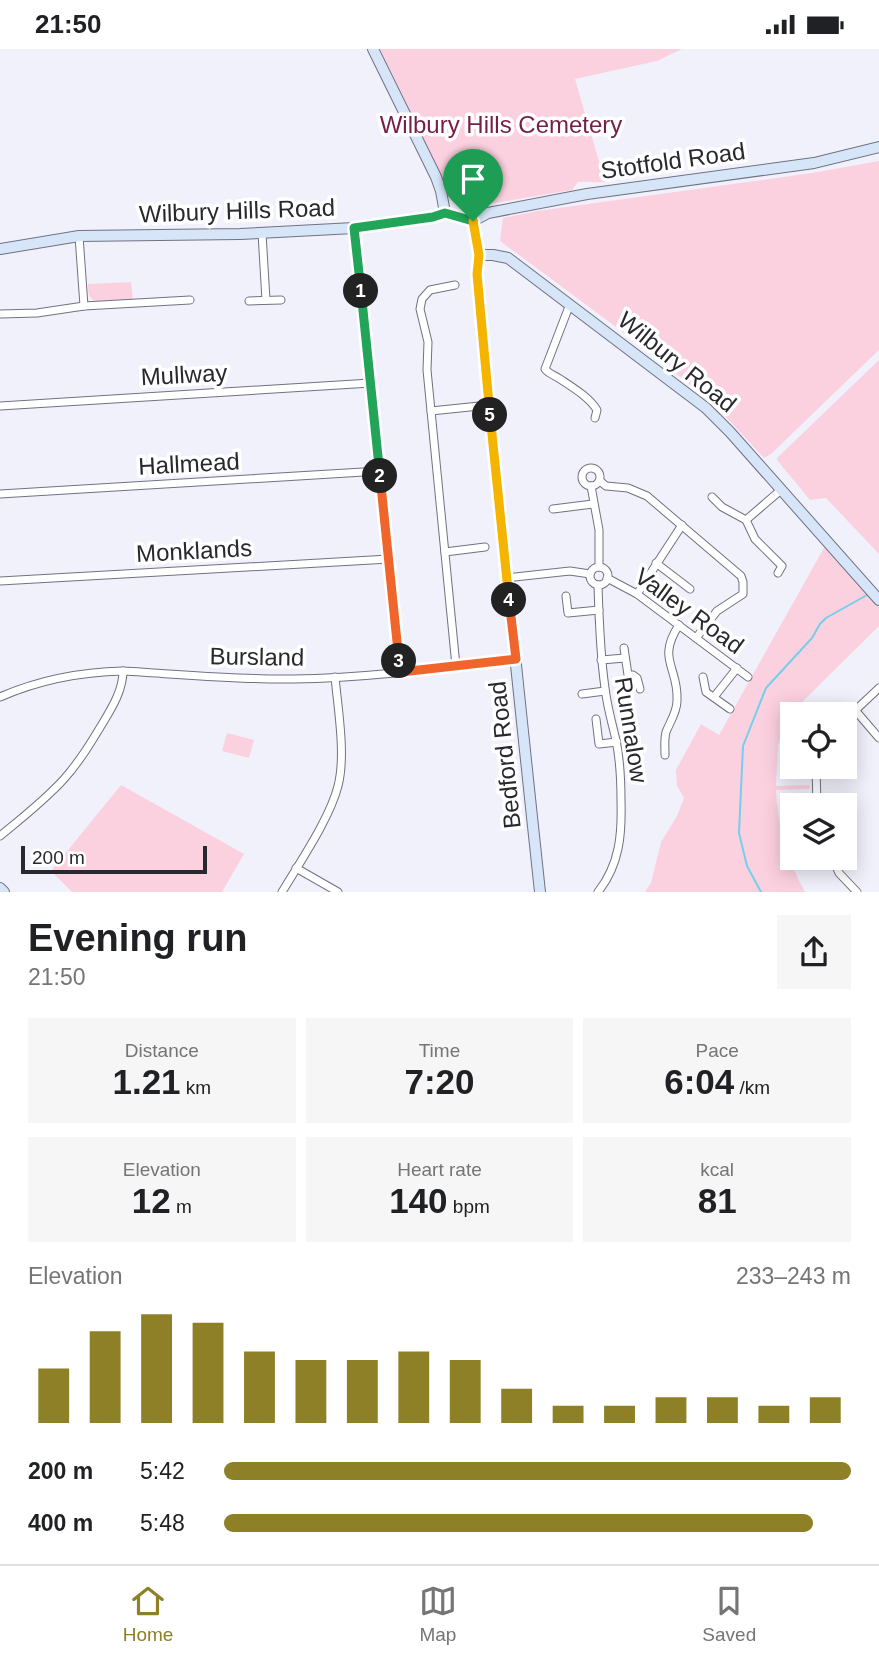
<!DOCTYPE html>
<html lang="en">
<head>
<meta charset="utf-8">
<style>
  :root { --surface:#fff; --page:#f6f6f6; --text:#202124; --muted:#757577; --line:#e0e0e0; --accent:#8e8027 }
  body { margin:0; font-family:Helvetica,sans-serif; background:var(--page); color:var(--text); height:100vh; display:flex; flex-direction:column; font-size:26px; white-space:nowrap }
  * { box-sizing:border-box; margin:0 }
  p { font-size:23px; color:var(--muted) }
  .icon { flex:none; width:38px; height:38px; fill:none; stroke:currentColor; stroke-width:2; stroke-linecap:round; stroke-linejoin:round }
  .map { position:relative; height:843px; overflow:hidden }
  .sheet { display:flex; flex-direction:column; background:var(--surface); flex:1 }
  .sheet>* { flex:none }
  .buttons { position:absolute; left:780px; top:653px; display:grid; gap:14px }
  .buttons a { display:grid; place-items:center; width:77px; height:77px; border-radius:0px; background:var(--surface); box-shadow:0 4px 18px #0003; font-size:35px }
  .scale { position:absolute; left:21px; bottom:18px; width:186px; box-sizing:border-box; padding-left:7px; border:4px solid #28282f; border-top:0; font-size:19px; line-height:24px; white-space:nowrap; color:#28282f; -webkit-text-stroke:5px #fff; paint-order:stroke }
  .pin { position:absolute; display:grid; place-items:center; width:60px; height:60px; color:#fff; margin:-72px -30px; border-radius:50% 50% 50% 0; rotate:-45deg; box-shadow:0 0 7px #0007 }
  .pin .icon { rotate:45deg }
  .km { position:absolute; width:35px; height:35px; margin:-18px; border-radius:50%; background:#222; color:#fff; font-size:19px; line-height:35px; text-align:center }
  .round { display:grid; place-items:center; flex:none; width:74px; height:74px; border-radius:0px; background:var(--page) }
  .overview { display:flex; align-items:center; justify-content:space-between; height:119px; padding:0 28px }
  h1 { font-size:38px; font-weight:600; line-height:52px }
  .figures { display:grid; grid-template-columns:repeat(3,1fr); gap:10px; height:119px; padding:7px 28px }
  .figures div { display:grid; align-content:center; border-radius:0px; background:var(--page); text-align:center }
  .figures b { font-size:35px; font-weight:600 }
  .figures small { font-size:19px; font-weight:400 }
  .figures p { font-size:19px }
  .chart { height:196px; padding:14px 28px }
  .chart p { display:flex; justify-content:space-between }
  .chart svg { width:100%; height:126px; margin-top:7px; stroke:var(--accent); stroke-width:6 }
  ul { padding:0 28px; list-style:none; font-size:23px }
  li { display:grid; grid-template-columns:112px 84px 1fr; align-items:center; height:52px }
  li i { height:18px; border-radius:9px; background:var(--accent) }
  .status { display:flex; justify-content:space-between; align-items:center; height:49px; padding:0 35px; background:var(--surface); direction:ltr }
  .status svg { height:19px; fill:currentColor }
  .dock { display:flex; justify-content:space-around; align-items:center; height:98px; border-top:2px solid var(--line); background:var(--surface); font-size:19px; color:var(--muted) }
  .dock a { display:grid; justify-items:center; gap:4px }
  .dock .selected { color:var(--accent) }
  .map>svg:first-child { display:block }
</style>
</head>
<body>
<div class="status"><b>21:50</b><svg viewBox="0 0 49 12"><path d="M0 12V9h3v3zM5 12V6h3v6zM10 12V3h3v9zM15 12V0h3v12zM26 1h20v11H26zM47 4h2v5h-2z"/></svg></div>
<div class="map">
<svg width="879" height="843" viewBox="0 0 879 843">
  <rect width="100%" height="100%" fill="#f1f1fc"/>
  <g fill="#fcd1df">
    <path d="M380 0H682L657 12 575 30 605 133C595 134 588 132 578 133L572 141 466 159 457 157 452 149Z"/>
    <polygon points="879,112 879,301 771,405 764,409 713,354 631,289 500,192 503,169 537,162 812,124"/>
    <path d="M131 233 133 250 95 252C88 248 88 243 88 235Z"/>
    <polygon points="879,311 879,505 826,449 810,451 777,411 777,409"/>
    <path d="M825 497 879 556V577L795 660 784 678 778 696 776 737 810 736 809 740 776 741C777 777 788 812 805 843H645L651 834 661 793 677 767 684 749 677 737 676 721 701 675 719 686Z"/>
    <polygon points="227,684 254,691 249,709 222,702"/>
    <polygon points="121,736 244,805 222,843 72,843 51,822"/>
  </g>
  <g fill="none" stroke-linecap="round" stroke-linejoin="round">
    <polyline stroke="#73cfeb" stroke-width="2" points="761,843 747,817 739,784 743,697 766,639 812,589 820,575 826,569 867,546"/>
    <g stroke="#727181" stroke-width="9">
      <g id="street">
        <polyline points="354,179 401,623"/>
        <polyline points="262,184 266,251"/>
        <polyline points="79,187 84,257"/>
        <polyline points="455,236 430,241 422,250 420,260 428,293 427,321 456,617"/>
        <polyline points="249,252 281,251"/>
        <path d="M570 255 545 320C549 325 554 326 560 330 572 338 589 348 597 361L595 369"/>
        <polyline points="0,265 37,264 84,257 190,251"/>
        <polyline points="0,357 371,334"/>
        <polyline points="431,362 489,356"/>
        <circle cx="591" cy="428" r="9"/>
        <polyline points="600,432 606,437 628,439 647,447 741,527 743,533 743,545 717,562 696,589"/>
        <polyline points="591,437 599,481 599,518"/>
        <polyline points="0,445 380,422"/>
        <polyline points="712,448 722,458 746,471 755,490 782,517 778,524"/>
        <polyline points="553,460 593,455"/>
        <polyline points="746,471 782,440"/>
        <polyline points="445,503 485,498"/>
        <polyline points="656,514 690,540"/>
        <circle cx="599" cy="527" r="9"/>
        <polyline points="506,529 570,522 590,525"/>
        <polyline points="607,529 637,545 748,628"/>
        <polyline points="0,532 389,510"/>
        <polyline points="637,545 682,476"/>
        <polyline points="566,547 568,564 599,561"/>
        <polyline points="624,599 628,626 633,626 637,629 640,640"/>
        <polyline points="601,611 625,609"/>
        <polyline points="703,628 706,643 730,660"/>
        <polyline points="582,645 605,642"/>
        <path d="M0 648C39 631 80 623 123 622 179 625 236 631 293 630 367 629 442 619 516 610"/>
        <polyline points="714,648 737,619"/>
        <polyline points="855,661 879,689"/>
        <polyline points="596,670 599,695 617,693"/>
        <polyline points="845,671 879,639"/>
        <path d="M665 706C665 699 664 691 666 683 670 673 677 663 677 652 679 618 656 611 679 576"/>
        <polyline points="816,718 817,756"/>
        <path d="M0 787C22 769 45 751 64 730 80 712 92 692 104 672 113 657 123 640 123 622"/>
        <polyline points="832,808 839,824 857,843"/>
        <polyline points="296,819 338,843"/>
        <path d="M282 843C300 813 330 769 338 737 346 706 338 661 335 628"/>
        <path d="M598 843C620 815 622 785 621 751 621 731 620 711 616 691 612 674 607 657 605 639 600 604 599 570 598 536"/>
      </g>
    </g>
    <g stroke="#727181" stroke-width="12">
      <g id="secondary">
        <polyline points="373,0 436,128 441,142 445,164"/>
        <path d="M473 172 479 206 477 225C496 431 518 637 540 843"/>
        <polyline points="473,172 488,164 587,145 814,114 879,98"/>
        <polyline points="0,200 79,187 240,185 354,179 434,168 445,164 473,172"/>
        <polyline points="479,206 493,206 508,209 706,359 730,383 879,551"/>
        <polyline points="0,839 4,843"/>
      </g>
    </g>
    <use href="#street" stroke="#fff" stroke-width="7"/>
    <use href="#secondary" stroke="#d7e5f8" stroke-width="10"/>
  </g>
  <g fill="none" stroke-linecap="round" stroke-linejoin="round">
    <g stroke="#fff" stroke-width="14">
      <polyline id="split-1" points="361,242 354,179 433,168 445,164 473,172"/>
    </g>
    <g stroke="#fff" stroke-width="14">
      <polyline id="split-2" points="361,242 380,427"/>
    </g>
    <g stroke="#fff" stroke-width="14">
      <polyline id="split-3" points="380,427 399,612"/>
    </g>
    <g stroke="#fff" stroke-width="14">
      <polyline id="split-4" points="399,612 401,623 516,610 509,551"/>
    </g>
    <g stroke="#fff" stroke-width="14">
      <polyline id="split-5" points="490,366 509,551"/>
    </g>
    <g stroke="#fff" stroke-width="14">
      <polyline id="split-6" points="473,172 479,206 477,225 490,366"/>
    </g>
    <use href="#split-1" stroke="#22a559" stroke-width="9"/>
    <use href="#split-2" stroke="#22a559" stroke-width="9"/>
    <use href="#split-3" stroke="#f0652b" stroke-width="9"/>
    <use href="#split-4" stroke="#f0652b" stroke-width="9"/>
    <use href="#split-5" stroke="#f5b400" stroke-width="9"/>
    <use href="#split-6" stroke="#f5b400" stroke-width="9"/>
  </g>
  <g text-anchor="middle" stroke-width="7" stroke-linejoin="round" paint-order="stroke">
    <g font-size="24" fill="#761f46" stroke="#fff">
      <text x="501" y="84">Wilbury Hills Cemetery</text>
    </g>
    <g font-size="24" fill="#28282f" stroke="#fff">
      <text transform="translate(673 112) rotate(-8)" y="8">Stotfold Road</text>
      <text transform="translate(237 162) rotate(-2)" y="8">Wilbury Hills Road</text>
      <text transform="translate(677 313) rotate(39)" y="8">Wilbury Road</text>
      <text transform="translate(184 326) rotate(-3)" y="8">Mullway</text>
      <text transform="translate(189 415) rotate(-3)" y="8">Hallmead</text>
      <text transform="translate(194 502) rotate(-3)" y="8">Monklands</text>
      <text transform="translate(689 562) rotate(36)" y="8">Valley Road</text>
      <text transform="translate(257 608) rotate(1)" y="8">Bursland</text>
      <text transform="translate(631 681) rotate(81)" y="8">Runnalow</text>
      <text transform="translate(505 706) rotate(-96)" y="8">Bedford Road</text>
    </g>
  </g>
</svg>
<div class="buttons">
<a><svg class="icon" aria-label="locate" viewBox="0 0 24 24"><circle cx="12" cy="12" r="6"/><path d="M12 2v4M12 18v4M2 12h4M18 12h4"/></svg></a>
<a><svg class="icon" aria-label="layers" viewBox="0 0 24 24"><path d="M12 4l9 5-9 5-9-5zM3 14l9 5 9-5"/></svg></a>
</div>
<div class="scale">200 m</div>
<div class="pin" style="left:473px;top:172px;background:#1e9e55"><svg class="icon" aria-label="arrive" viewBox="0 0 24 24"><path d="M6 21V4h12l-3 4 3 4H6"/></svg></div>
<b class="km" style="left:361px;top:242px">1</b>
<b class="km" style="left:380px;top:427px">2</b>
<b class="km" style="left:399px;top:612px">3</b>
<b class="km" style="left:509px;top:551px">4</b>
<b class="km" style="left:490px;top:366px">5</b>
</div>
<section class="sheet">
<div class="overview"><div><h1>Evening run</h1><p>21:50</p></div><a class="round"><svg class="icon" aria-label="share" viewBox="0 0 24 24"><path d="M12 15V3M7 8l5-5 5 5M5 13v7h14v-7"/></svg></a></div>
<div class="figures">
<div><p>Distance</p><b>1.21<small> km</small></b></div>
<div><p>Time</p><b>7:20</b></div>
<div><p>Pace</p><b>6:04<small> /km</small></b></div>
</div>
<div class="figures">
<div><p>Elevation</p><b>12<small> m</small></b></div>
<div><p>Heart rate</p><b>140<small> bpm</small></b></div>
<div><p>kcal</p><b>81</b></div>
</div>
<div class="chart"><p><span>Elevation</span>233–243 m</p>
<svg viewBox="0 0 160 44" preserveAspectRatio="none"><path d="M5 44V25M15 44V12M25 44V6M35 44V9M45 44V19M55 44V22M65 44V22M75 44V19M85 44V22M95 44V32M105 44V38M115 44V38M125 44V35M135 44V35M145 44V38M155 44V35"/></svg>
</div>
<ul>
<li><b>200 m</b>5:42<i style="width:100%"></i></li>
<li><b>400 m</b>5:48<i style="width:94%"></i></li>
</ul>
</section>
<nav class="dock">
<a class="selected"><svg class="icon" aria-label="home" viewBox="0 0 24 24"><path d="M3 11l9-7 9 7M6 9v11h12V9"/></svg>Home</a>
<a><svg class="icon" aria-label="map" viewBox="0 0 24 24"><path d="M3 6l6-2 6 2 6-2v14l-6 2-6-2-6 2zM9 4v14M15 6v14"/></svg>Map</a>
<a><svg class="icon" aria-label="saved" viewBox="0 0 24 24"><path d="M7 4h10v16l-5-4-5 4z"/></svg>Saved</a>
</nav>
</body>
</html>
